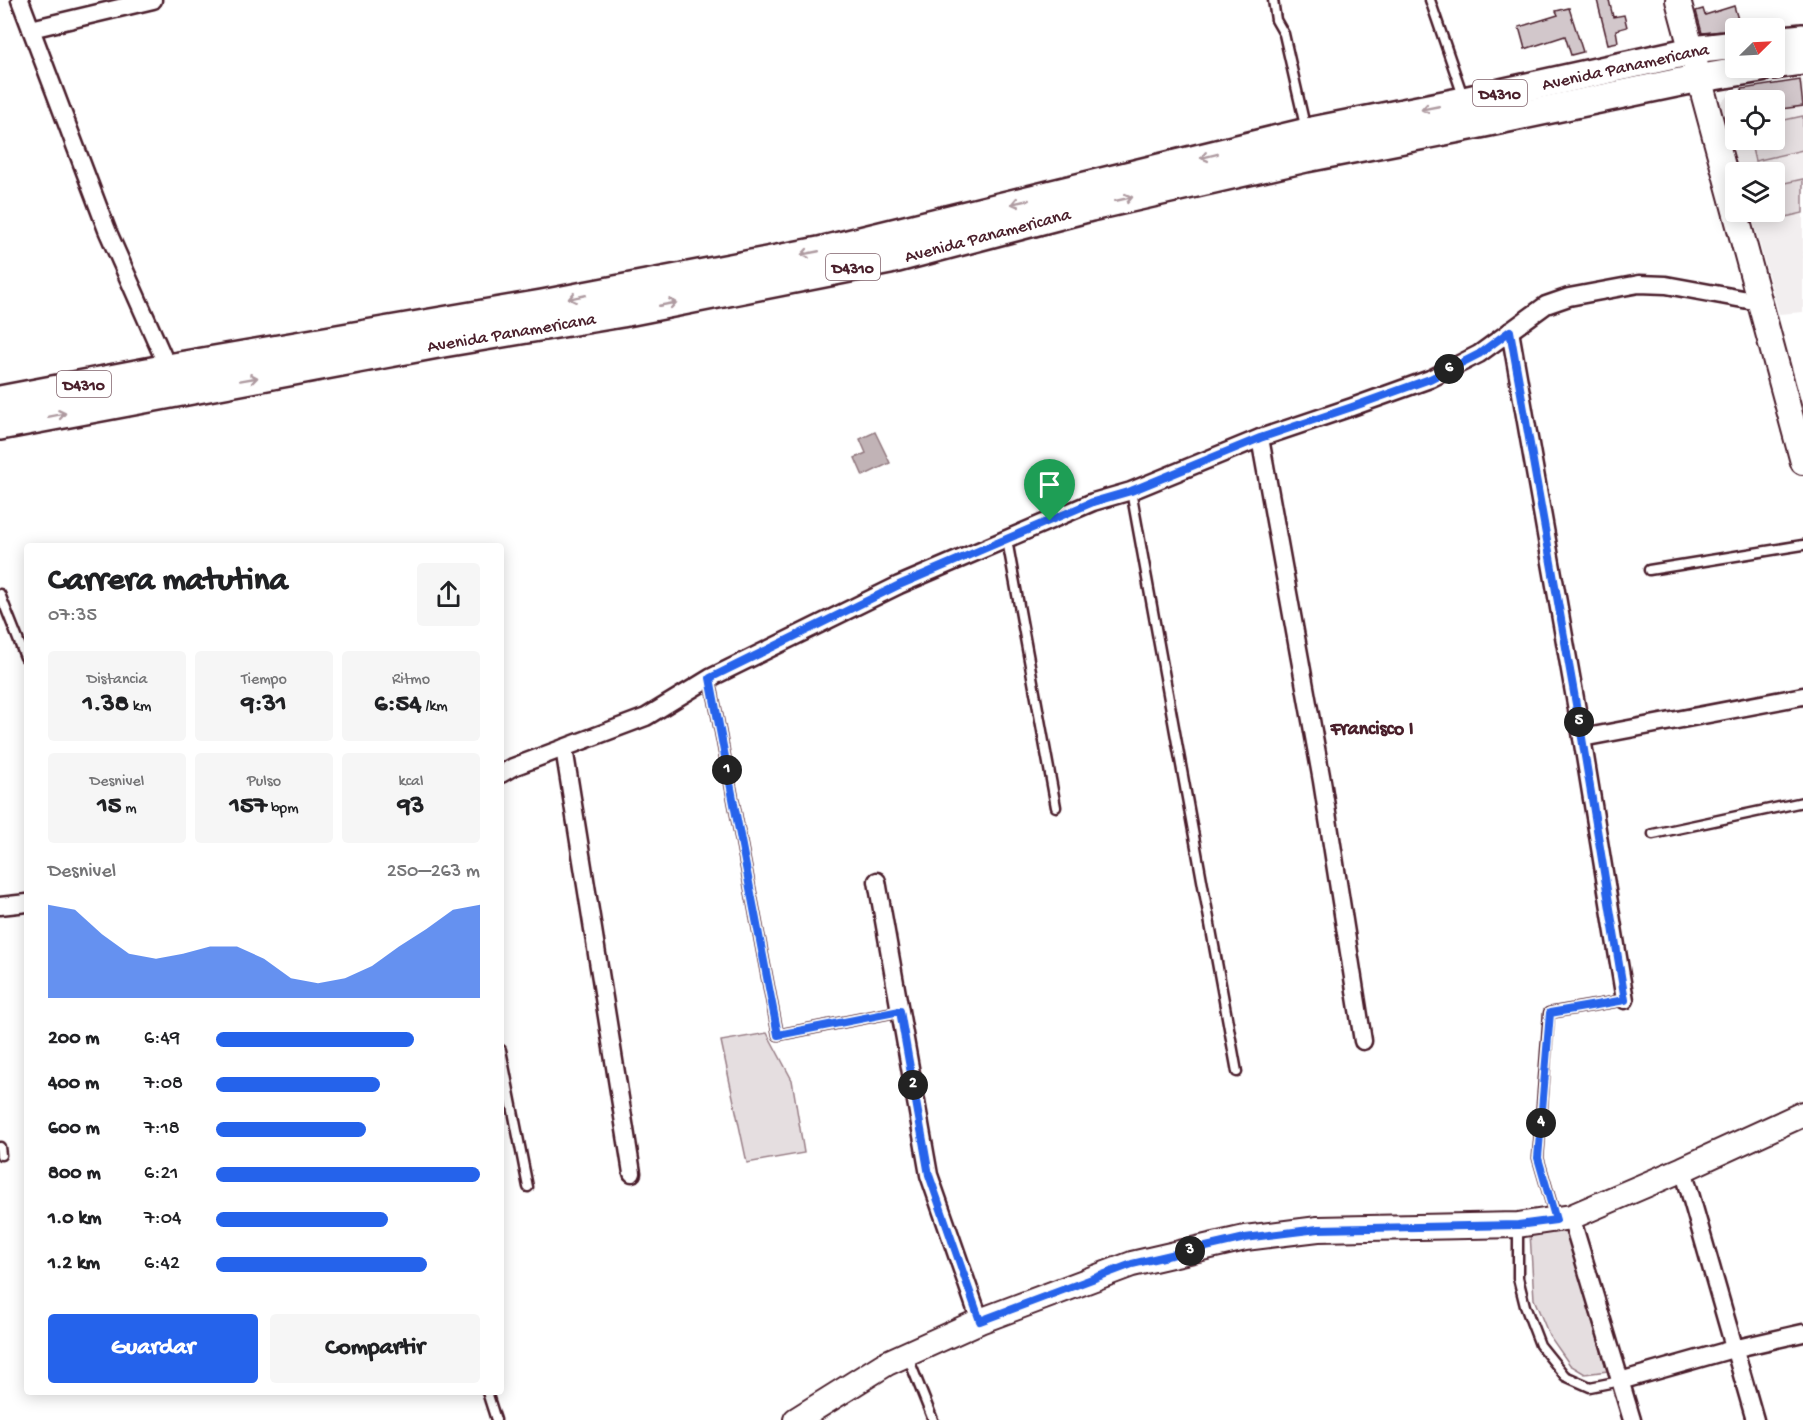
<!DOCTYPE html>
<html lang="es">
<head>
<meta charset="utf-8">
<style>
  :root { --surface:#fff; --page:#f6f6f6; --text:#202124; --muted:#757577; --accent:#2563eb }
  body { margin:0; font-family:"Gochi Hand",sans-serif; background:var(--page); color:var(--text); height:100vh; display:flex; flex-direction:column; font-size:22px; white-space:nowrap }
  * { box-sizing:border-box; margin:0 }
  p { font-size:20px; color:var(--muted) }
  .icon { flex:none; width:33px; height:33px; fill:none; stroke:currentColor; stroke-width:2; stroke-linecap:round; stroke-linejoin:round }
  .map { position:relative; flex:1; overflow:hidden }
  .drawer { position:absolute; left:24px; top:543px; width:480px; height:852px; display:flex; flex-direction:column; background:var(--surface); border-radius:6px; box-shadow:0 3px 15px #0003 }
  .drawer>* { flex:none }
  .needle { width:39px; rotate:66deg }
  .controls { position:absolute; left:1725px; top:18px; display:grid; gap:12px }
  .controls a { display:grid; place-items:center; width:60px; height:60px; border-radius:6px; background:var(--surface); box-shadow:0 3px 15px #0003; font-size:30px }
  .pin { position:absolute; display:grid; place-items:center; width:51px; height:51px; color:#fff; margin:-62px -26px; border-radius:50% 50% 50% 0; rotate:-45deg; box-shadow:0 0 6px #0007 }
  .pin .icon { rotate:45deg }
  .km { position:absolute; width:30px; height:30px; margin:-15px; border-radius:50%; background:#222; color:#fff; font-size:16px; line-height:30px; text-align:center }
  .round { display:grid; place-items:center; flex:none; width:63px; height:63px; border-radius:6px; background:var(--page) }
  .headline { display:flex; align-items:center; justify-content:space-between; height:102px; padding:0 24px }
  h1 { font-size:33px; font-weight:700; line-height:45px }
  .figures { display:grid; grid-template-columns:repeat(3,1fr); gap:9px; height:102px; padding:6px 24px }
  .figures div { display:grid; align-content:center; border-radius:6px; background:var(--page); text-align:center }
  .figures b { font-size:26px; font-weight:700 }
  .figures small { font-size:16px; font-weight:400 }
  .figures p { font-size:16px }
  .chart { height:168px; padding:12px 24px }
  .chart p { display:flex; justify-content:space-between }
  .chart svg { width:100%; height:108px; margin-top:6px; fill:var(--accent); opacity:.7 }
  .primary-button { display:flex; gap:12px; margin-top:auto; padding:12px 24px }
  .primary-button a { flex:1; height:69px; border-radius:6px; background:var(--accent); color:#fff; font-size:24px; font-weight:700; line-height:69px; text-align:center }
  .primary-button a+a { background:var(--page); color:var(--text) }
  ul { padding:0 24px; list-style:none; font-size:20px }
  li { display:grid; grid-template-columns:96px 72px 1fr; align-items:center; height:45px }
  li i { height:15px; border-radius:8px; background:var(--accent) }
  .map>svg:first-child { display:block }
</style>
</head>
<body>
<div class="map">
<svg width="1803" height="1420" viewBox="0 0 1803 1420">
  <rect width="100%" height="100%" fill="#fff"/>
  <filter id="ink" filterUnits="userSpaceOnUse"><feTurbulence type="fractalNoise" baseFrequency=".0167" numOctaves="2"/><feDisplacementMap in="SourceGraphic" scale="12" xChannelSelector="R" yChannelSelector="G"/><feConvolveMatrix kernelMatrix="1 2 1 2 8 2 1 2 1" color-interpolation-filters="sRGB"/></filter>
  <g filter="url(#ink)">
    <path fill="#f2eeef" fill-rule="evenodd" d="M1803 80V312L1779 314 1751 212H1774V172H1740L1720 103 1727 97 1742 89ZM1736 100H1774V140H1736Z"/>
    <g fill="#e5dee0" stroke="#987e86" stroke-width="1.5">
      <polygon points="1803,116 1803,150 1755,161 1750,140 1774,140 1775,122"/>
      <polygon points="1803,179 1803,213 1769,221 1766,212 1774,212 1775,185"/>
      <polygon points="767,1033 792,1080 804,1153 747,1163 721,1041"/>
      <polygon points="1566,1231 1607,1371 1585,1374 1570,1365 1549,1335 1534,1299 1530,1233"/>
    </g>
    <polygon fill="#c1b3b6" stroke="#91787e" stroke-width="1.5" points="875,432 890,463 863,476 855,458 866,453 860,439"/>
    <g fill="#d2c7cb" stroke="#4a1f2b" stroke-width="1.5">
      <polygon points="1597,0 1609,0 1613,17 1624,15 1627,27 1616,30 1618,42 1608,44"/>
      <polygon points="1734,6 1740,26 1723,31 1702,33 1696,11 1703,9 1705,15"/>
      <polygon points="1569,8 1583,52 1571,55 1565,36 1525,49 1519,27 1558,15 1556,11"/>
      <polygon points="1800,80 1803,106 1774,110 1774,100 1744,100 1742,89"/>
    </g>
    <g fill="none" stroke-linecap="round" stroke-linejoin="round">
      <g stroke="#4a1f2b" stroke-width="13">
        <g id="service">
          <polyline points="1273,0 1276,20 1284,34 1306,130"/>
          <polyline points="1430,0 1463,96"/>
          <polyline points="1131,491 1237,1072"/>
          <polyline points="1007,540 1056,807"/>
          <polyline points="1649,570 1803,545"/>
          <polyline points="0,594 25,657"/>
          <polyline points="710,678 778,1035 900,1011"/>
          <polyline points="1653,834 1803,802"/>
          <polyline points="501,1050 528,1187"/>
          <polyline points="0,1147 1,1155"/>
          <polyline points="1555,1216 1538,1158 1549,1013 1625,1000"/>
          <polyline points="1518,1226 1518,1278 1525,1306 1540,1345 1565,1376 1590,1387 1620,1381"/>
          <polyline points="907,1355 933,1420"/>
          <polyline points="487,1392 496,1420"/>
        </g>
      </g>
      <g stroke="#4a1f2b" stroke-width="21">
        <g id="minor">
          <polyline points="20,0 107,230 168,368"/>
          <polyline points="31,29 153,0"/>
          <polyline points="1510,331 1582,738 1625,1000"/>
          <polyline points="1260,438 1322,781 1363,1041"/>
          <polyline points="1582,738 1803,696"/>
          <polyline points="564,748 632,1173"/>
          <polyline points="501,774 513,767 646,717 710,678 899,585 1093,502 1131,491 1260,438 1352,407 1430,379 1479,354 1546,305 1569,297 1639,284 1666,285 1759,302"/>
          <polyline points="877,881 929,1175 980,1321"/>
          <polyline points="0,906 27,903"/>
          <polyline points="1683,1169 1755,1420"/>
          <polyline points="1571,1217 1632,1420"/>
          <polyline points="1620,1381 1733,1349 1803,1333"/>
        </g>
      </g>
      <g stroke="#4a1f2b" stroke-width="28">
        <g id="secondary">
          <polyline points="1678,0 1803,462"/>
          <polyline points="796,1420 887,1363 980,1321 1132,1264 1245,1238 1318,1229 1518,1225 1571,1217 1683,1169 1803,1114"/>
        </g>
      </g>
      <g stroke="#4a1f2b" stroke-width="32">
        <g id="primary">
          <polyline points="1774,41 1803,38"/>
          <polyline points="1774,65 1803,61"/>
          <path id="s1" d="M0 400 168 368 542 304 819 251 1307 132 1464 101 1701 49 1736 45"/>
          <path id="s2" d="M0 426 443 343 622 313 890 260 1091 207 1306 158 1470 126 1690 80 1761 68"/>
        </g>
      </g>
      <use href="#service" stroke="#fff" stroke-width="8"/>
      <use href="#minor" stroke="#fff" stroke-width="16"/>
      <use href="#secondary" stroke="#fff" stroke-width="24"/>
      <use href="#primary" stroke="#fff" stroke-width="27"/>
    </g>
    <defs><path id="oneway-shaft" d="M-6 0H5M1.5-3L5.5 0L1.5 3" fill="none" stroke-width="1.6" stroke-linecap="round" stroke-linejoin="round" transform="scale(1.5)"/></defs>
    <g stroke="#ae9aa0">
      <use href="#oneway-shaft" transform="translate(1430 108) rotate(169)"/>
      <use href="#oneway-shaft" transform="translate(1209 156) rotate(166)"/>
      <use href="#oneway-shaft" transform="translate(1124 199) rotate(-13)"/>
      <use href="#oneway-shaft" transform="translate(1020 202) rotate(167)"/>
      <use href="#oneway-shaft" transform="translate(810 253) rotate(169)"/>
      <use href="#oneway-shaft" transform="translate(577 297) rotate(168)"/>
      <use href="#oneway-shaft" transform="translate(668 304) rotate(-11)"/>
      <use href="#oneway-shaft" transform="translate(249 379) rotate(-10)"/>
      <use href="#oneway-shaft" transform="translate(57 415) rotate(-11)"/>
    </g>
  </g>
  <g fill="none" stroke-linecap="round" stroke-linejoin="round" filter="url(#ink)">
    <g stroke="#fff" stroke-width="12">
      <polygon id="route" points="1510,331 1582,738 1625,1000 1550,1013 1538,1158 1556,1220 1518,1225 1318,1229 1245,1238 1132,1264 980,1321 929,1175 900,1011 778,1035 710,678 899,585 1093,502 1131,491 1260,438 1352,407 1430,379 1479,354"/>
    </g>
    <use href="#route" stroke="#2563eb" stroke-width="8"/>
  </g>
  <g text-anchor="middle" stroke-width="4.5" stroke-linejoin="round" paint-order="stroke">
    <g fill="#fff" stroke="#80626b" stroke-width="1.5">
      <rect x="1473" y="80" width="54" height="26" rx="4.5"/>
      <rect x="826" y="254" width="54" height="26" rx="4.5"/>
      <rect x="57" y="371" width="54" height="26" rx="4.5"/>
    </g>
    <g font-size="16" font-weight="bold" fill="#4a1f2b">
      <text x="1500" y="99">D4310</text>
      <text x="853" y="273">D4310</text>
      <text x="84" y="390">D4310</text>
    </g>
    <g font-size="18" fill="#4a1f2b" stroke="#fff">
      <text dy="6" stroke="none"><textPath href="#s1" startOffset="1660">Avenida Panamericana</textPath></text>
      <text dy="6" stroke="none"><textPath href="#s2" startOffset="1006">Avenida Panamericana</textPath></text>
      <text dy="6" stroke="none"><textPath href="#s2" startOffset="520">Avenida Panamericana</textPath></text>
    </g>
    <g font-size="20" font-weight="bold" fill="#4a1f2b" stroke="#fff">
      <text x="1372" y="734">Francisco I</text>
    </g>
  </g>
</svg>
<div class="controls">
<a><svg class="needle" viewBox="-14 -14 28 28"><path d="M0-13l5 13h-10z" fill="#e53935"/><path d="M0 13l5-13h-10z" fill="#757577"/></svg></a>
<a><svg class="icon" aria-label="locate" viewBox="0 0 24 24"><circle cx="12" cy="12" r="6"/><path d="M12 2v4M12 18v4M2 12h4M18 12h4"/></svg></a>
<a><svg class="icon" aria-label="layers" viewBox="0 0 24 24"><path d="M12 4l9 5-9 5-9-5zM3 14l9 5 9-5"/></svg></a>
</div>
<div class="pin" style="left:1050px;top:521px;background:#1e9e55"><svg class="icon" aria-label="arrive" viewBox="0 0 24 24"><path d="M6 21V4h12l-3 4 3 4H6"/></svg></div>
<b class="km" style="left:727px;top:770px">1</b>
<b class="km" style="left:913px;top:1085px">2</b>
<b class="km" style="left:1190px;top:1251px">3</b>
<b class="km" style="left:1541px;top:1123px">4</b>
<b class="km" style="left:1579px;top:722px">5</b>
<b class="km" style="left:1449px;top:369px">6</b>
<section class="drawer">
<div class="headline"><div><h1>Carrera matutina</h1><p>07:35</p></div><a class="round"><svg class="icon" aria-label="share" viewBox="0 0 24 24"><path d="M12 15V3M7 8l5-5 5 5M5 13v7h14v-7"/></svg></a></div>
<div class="figures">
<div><p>Distancia</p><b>1.38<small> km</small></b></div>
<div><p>Tiempo</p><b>9:31</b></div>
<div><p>Ritmo</p><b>6:54<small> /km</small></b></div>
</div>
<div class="figures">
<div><p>Desnivel</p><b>15<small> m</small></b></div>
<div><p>Pulso</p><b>157<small> bpm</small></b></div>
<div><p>kcal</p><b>93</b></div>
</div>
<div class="chart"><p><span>Desnivel</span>250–263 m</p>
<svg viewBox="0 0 160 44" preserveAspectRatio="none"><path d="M0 44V6L10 8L20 18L30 26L40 28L50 26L60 23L70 23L80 28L90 36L100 38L110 36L120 31L130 23L140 16L150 8L160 6V44z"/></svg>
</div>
<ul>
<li><b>200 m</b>6:49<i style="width:75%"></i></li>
<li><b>400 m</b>7:08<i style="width:62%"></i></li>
<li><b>600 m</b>7:18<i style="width:57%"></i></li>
<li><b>800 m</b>6:21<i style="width:100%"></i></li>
<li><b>1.0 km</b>7:04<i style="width:65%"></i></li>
<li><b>1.2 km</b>6:42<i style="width:80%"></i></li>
</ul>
<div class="primary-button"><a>Guardar</a><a>Compartir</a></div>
</section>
</div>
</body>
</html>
